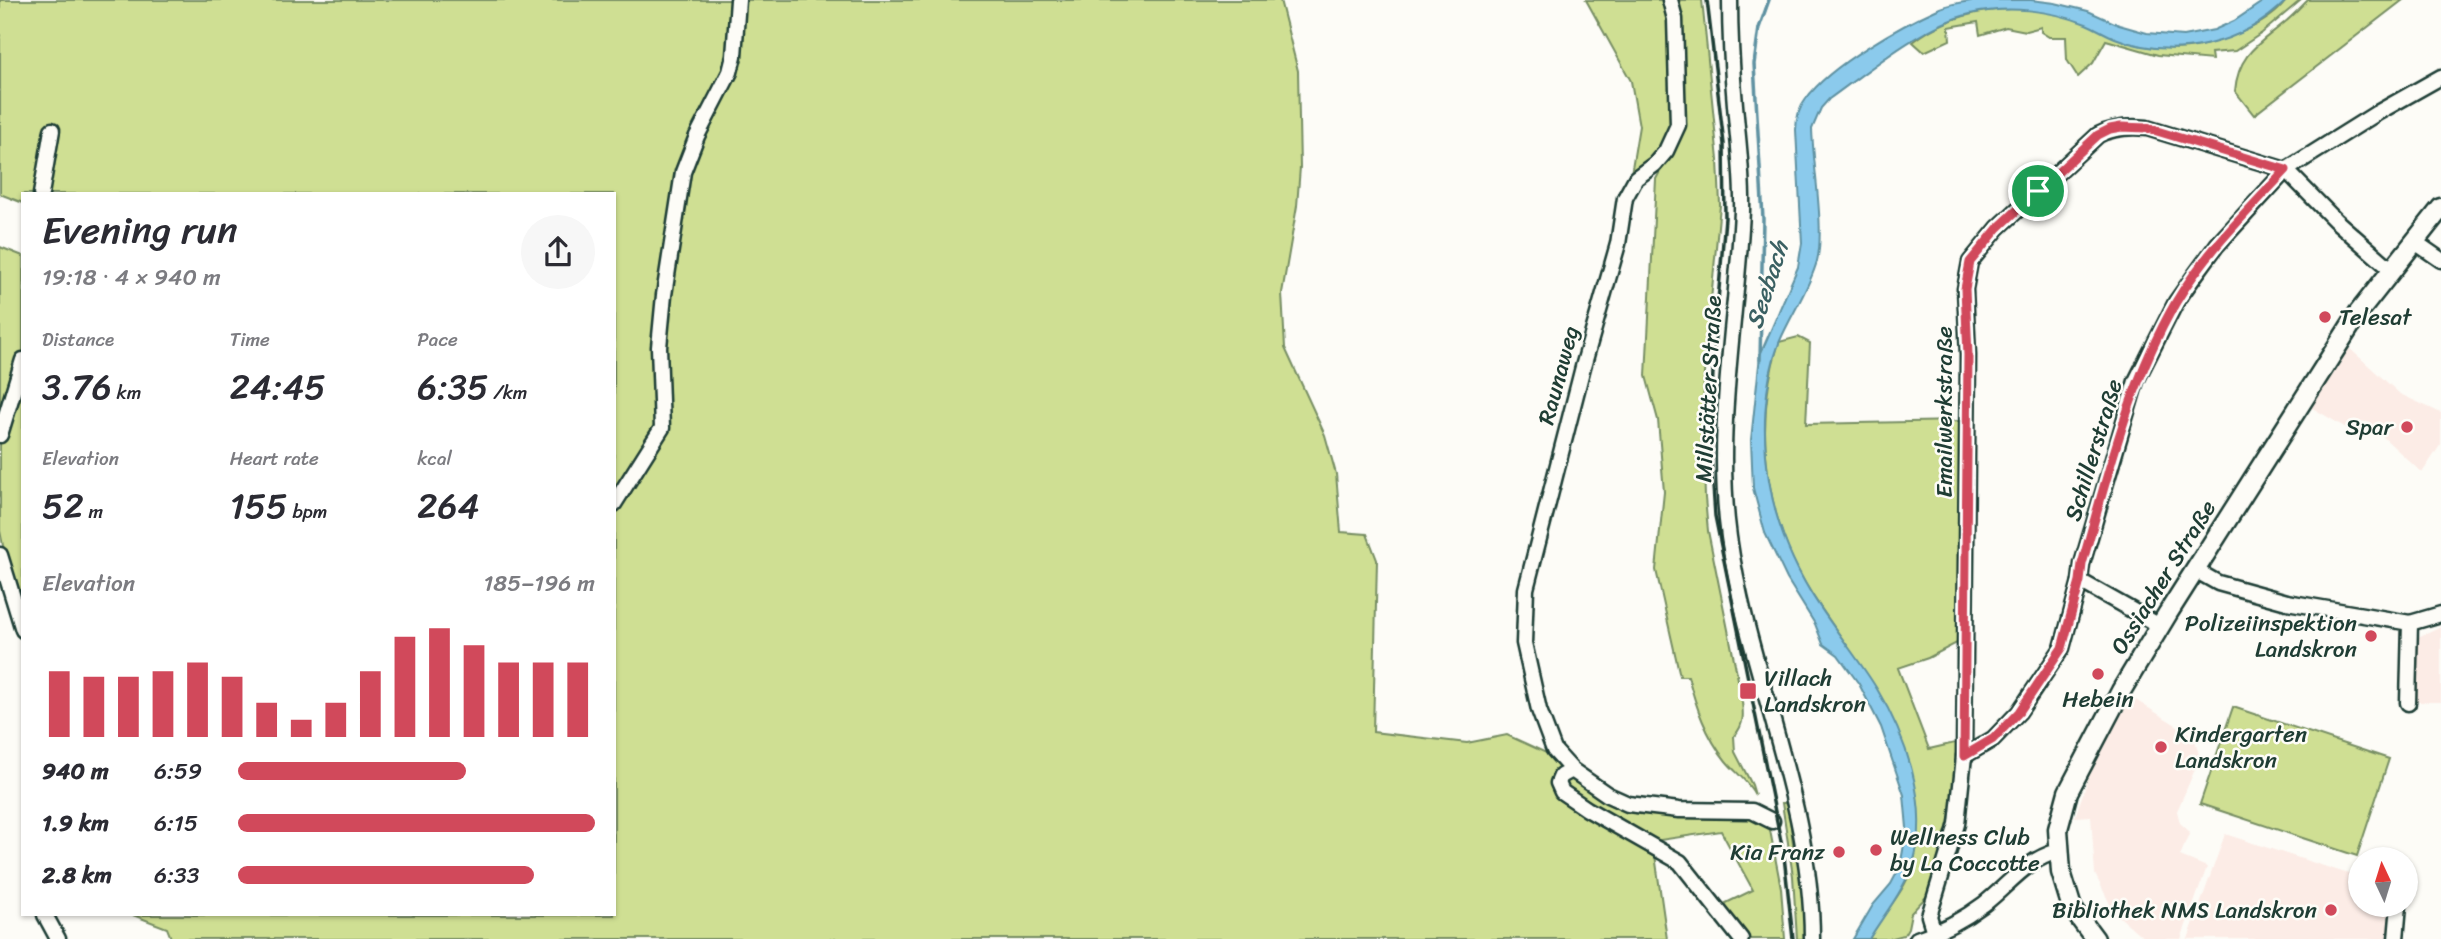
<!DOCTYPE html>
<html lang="en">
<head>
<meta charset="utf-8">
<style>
  :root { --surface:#fff; --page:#f7f7f7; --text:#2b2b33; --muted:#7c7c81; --accent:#d1495b }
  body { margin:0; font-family:Sriracha,sans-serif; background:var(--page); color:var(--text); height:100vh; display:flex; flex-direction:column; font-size:26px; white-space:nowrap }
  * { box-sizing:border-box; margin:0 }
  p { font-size:23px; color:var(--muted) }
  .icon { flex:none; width:38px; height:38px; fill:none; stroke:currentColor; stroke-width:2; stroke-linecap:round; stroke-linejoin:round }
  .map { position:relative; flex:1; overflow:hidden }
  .sheet { position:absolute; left:21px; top:192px; width:595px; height:724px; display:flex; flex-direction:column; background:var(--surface); border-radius:0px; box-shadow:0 2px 5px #0004 }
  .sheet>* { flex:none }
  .needle { width:46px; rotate:356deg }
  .tools { position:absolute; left:2348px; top:847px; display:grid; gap:14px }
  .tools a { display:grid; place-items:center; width:70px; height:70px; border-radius:50%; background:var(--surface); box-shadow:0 2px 5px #0004; font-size:35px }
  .pin { position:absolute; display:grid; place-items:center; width:60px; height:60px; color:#fff; margin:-30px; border:4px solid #fff; border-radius:50%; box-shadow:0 2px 7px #0007 }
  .round { display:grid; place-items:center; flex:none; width:74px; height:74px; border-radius:37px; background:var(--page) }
  .headline { display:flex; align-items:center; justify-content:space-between; height:119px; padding:0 21px }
  h1 { font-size:38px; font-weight:600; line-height:52px }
  .figures { display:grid; grid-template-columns:repeat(3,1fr); gap:10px; height:119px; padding:7px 21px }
  .figures div { display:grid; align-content:center }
  .figures b { font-size:35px; font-weight:600 }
  .figures small { font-size:19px; font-weight:400 }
  .figures p { font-size:19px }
  .chart { height:196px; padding:14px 21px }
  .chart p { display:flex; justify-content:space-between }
  .chart svg { width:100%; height:126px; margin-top:7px; stroke:var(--accent); stroke-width:6 }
  ul { padding:0 21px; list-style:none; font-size:23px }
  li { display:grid; grid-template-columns:112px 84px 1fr; align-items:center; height:52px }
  li i { height:18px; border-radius:9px; background:var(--accent) }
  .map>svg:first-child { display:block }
</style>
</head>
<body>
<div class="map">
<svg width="2441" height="939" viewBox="0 0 2441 939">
  <rect width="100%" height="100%" fill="#fdfcf7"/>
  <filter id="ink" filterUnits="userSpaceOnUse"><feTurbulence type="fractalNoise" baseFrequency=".0143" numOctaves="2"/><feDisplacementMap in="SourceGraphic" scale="14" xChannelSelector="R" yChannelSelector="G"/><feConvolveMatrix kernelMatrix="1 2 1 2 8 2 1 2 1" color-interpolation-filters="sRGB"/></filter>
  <g filter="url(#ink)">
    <g fill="#fcece6">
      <polygon points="2347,346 2400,394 2441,413 2441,444 2422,473 2367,422 2354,421 2348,429 2309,406"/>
      <polygon points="2441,626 2441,702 2417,702 2418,637"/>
      <polygon points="2129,696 2194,736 2200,758 2177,811 2180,823 2190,832 2180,856 2207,867 2181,939 2145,939 2114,912 2095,874 2091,816 2075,817 2096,756"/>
      <polygon points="2225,834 2361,878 2361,905 2392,905 2391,939 2188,939"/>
    </g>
    <g fill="#cfdf93" stroke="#778e64" stroke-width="2">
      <polygon points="0,0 1280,0 1298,71 1300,167 1297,206 1282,293 1285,348 1325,435 1336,474 1341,532 1367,534 1377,560 1373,732 1467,743 1507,735 1553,756 1587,788 1687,814 1757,819 1769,825 1781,888 1785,939 1744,939 1720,906 1753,890 1721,831 1653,841 1667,939 157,939 171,938 167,928 133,915 614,915 614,194 23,194 23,203 0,194"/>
      <polygon points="1586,0 1663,0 1668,11 1672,120 1656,155 1631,174 1639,126 1631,81"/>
      <path d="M1673 0H1702L1718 160 1720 205 1704 374 1703 434 1705 498 1708 531 1741 694C1743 710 1746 724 1734 736L1735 752 1752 785 1755 795C1748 781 1736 773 1726 761 1706 736 1696 707 1688 676H1680L1656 570 1664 492 1658 420 1646 376 1656 179 1671 151Z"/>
      <path d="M2287 0H2301L2262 33 2235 51 2211 53 2212 60 2158 55 2106 40 2093 63 2078 77 2067 60 2066 37H2049L2041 32V27L2026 31 2006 27 1980 35 1978 22 1949 27 1950 40 1924 52 1913 42C1954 10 2015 1 2065 16 2099 27 2133 41 2167 48 2195 53 2250 32 2272 15 2278 11 2283 5 2287 0Z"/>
      <path d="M2308 0H2403L2254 115 2235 91C2238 54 2259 44 2284 23 2293 16 2300 8 2308 0Z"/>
      <polygon points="0,247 23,256 23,643 0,531"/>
      <path d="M1798 337 1810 343 1806 424 1960 421 1957 643 1928 658 1898 668 1929 749 1959 742 1949 819 1935 880 1927 896 1911 913 1908 928 1904 935 1889 939H1869C1883 912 1910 887 1915 856 1918 843 1914 827 1914 814 1913 800 1914 785 1911 771 1895 704 1850 653 1813 596 1765 522 1752 426 1779 342Z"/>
      <polygon points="2233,707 2389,759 2357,856 2200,804"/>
      <polygon points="1782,803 1785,803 1789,810 1794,852 1802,873 1807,939 1797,939 1793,876"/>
    </g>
    <path fill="#8bcaec" stroke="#6092a2" stroke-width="2" d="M1977 0H2031L2055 3 2088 11 2119 25 2147 33 2183 36 2214 30 2234 21 2265 0H2287C2244 44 2174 62 2115 38 2105 34 2096 28 2086 24 2050 10 2008 5 1970 14 1925 24 1868 71 1829 99L1821 108 1812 129C1813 165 1825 230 1817 261 1809 290 1790 316 1779 343 1763 385 1762 436 1769 480 1775 520 1790 558 1811 593 1831 626 1857 656 1877 689 1905 735 1929 803 1915 856 1907 887 1885 913 1869 939H1853L1873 905 1891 884 1900 867 1907 828 1904 795 1881 727 1859 684 1838 655 1823 644 1815 624 1787 579 1765 533 1753 488 1751 440 1760 355 1798 267 1802 243 1796 130C1796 119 1799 108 1806 99 1830 65 1902 25 1940 8 1952 3 1965 2 1977 0Z"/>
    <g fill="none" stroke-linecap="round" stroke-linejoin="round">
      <polyline stroke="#6092a2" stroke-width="3.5" points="1760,360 1763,219 1754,64 1759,28 1769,0"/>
      <g stroke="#1f3d34" stroke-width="19">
        <g id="minor">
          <polyline points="1670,0 1675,19 1678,125 1666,151 1655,164 1636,178 1625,198 1618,244 1583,367 1526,589 1524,643 1539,710 1554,750 1572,770 1608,795 1628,804 1679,810 1752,811 1772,821"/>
          <path d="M1730 0C1730 35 1732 70 1735 105 1738 141 1743 175 1742 211 1737 319 1714 429 1729 537 1748 673 1812 801 1812 939"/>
          <polyline points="41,194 52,130"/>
          <polyline points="2415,242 2441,260"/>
          <polyline points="0,435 23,360"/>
          <polyline points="614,504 662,428 659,347 664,295 683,172 697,136 730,72 734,56 738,0"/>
          <polyline points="0,555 23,630"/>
          <polyline points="2195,570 2218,583 2287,602 2410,623 2441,614"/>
          <polyline points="2080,581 2160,626"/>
          <polyline points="2408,703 2410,623"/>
          <polyline points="1964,756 1993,739 2019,712 2062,648 2080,581 2082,564 2136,381 2176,302 2195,275 2217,245 2286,170 2377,113 2441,77"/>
          <polyline points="1572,770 1561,776 1558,783 1562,792 1587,809 1680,862 1741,939"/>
          <polyline points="45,915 58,939"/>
          <path d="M1917 939C1942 931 1964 919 1984 904 2011 883 2024 861 2058 851"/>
          <path d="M1936 939 1929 916 1957 824 1964 756 1968 355 1965 289 1970 262 1998 228 2098 135C2114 127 2129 126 2147 128L2286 170 2335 220 2392 270"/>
          <polyline points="2396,939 2399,905"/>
        </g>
      </g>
      <g stroke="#1f3d34" stroke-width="23">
        <polyline id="major" points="2095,939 2072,908 2061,872 2058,829 2068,792 2121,691 2168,613 2359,312 2441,208"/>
      </g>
      <use href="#minor" stroke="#fdfcf7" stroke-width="14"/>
      <use href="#major" stroke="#fdfcf7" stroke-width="18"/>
      <polyline stroke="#1f3d34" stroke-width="3.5" points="1707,0 1724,144 1725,218 1714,348 1710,441 1715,516 1784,856 1793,939"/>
    </g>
  </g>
  <g fill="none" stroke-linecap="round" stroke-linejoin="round" filter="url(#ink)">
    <g stroke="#fff" stroke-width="14">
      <path id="route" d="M2121 127 2147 128 2286 170C2247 212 2205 253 2176 302 2129 383 2108 475 2082 564L2080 581 2062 648 2019 712 1993 739 1964 756 1968 355 1965 289 1970 262 1998 228 2098 135 2110 129Z"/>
    </g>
    <use href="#route" stroke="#d1495b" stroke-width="9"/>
  </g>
  <g fill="#d1495b" stroke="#fdfcf7" stroke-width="2.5">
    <circle cx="2325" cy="317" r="7"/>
    <circle cx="2407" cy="427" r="7"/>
    <circle cx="2371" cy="636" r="7"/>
    <circle cx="2098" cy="674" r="7"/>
    <rect x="1739" y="682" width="18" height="18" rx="3.5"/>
    <circle cx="2161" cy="747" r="7"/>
    <circle cx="1876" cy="850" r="7"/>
    <circle cx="1839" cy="852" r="7"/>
    <circle cx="2331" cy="910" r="7"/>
  </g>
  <g text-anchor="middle" stroke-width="5" stroke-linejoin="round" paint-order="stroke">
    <g font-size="23" fill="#1f3d34" stroke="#fdfcf7" text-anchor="start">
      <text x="2339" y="325">Telesat</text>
      <text x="2393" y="435" text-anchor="end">Spar</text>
      <text x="2357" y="631" text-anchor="end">Polizeiinspektion<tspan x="2357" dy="26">Landskron</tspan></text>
      <text x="1764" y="686">Villach<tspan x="1764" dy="26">Landskron</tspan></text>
      <text x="2098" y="707" text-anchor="middle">Hebein</text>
      <text x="2175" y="742">Kindergarten<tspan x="2175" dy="26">Landskron</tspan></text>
      <text x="1890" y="845">Wellness Club<tspan x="1890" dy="26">by La Coccotte</tspan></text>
      <text x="1825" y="860" text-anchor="end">Kia Franz</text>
      <text x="2317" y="918" text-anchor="end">Bibliothek NMS Landskron</text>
    </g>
    <g font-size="23" fill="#1f3d34" stroke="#fdfcf7">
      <text transform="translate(1558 375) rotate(-75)" y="8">Raunaweg</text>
      <text transform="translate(1708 389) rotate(-87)" y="8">Millstätter Straße</text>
      <text transform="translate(1944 412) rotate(-90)" y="8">Emailwerkstraße</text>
      <text transform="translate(2093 450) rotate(-73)" y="8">Schillerstraße</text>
      <text transform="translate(2163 577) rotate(-58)" y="8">Ossiacher Straße</text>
    </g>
    <g font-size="24" font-style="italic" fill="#3a6062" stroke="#fdfcf7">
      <text transform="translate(1767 285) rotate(-72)" y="8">Seebach</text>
    </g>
  </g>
</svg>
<div class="tools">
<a><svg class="needle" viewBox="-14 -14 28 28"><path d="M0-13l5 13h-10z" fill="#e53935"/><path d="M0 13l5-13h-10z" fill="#7c7c81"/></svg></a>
</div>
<div class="pin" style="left:2038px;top:191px;background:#1e9e55"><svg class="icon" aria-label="arrive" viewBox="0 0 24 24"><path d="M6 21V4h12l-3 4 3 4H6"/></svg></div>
<section class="sheet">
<div class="headline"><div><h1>Evening run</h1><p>19:18 · 4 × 940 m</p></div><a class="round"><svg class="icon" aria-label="share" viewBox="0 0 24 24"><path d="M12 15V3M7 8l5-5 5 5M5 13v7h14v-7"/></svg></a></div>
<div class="figures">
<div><p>Distance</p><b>3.76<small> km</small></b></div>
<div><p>Time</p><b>24:45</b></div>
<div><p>Pace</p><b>6:35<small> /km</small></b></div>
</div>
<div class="figures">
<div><p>Elevation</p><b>52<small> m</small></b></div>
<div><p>Heart rate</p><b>155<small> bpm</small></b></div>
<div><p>kcal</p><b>264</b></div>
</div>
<div class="chart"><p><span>Elevation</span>185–196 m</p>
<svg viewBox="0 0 160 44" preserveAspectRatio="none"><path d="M5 44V21M15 44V23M25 44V23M35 44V21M45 44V18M55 44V23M65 44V32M75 44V38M85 44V32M95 44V21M105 44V9M115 44V6M125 44V12M135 44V18M145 44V18M155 44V18"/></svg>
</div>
<ul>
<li><b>940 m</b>6:59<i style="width:64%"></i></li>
<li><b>1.9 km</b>6:15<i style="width:100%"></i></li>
<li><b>2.8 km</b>6:33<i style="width:83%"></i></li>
</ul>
</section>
</div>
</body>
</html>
